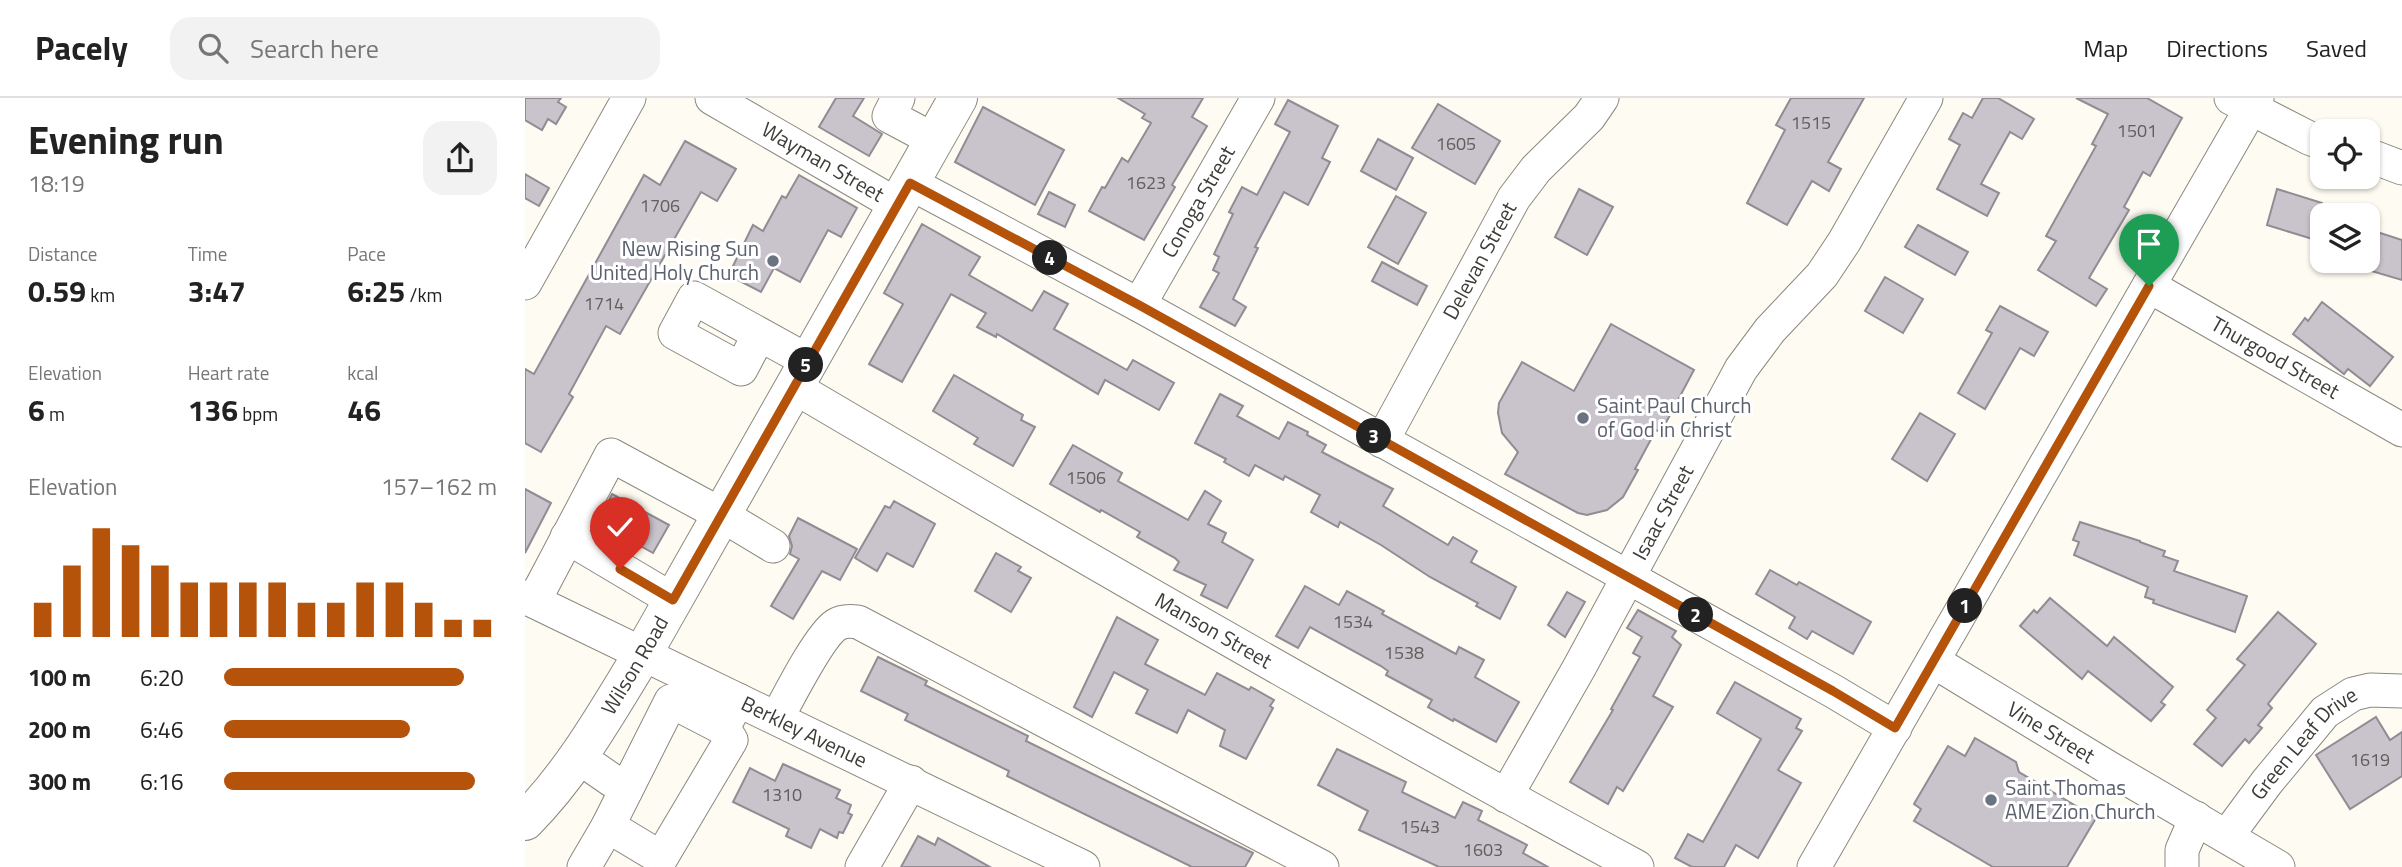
<!DOCTYPE html>
<html lang="en">
<head>
<meta charset="utf-8">
<style>
  :root { --surface:#fff; --page:#f2f2f2; --text:#222; --muted:#767676; --line:#e0e0e0; --accent:#b45309 }
  body { margin:0; font-family:"Titillium Web",sans-serif; background:var(--page); color:var(--text); height:100vh; display:flex; flex-direction:column; font-size:26px; white-space:nowrap }
  * { box-sizing:border-box; margin:0 }
  p { font-size:23px; color:var(--muted) }
  .icon { flex:none; width:38px; height:38px; fill:none; stroke:currentColor; stroke-width:2; stroke-linecap:round; stroke-linejoin:round }
  .map { position:relative; flex:1; overflow:hidden }
  .details { display:flex; flex-direction:column; background:var(--surface); width:525px }
  .details>* { flex:none }
  .buttons { position:absolute; left:1785px; top:21px; display:grid; gap:14px }
  .buttons a { display:grid; place-items:center; width:70px; height:70px; border-radius:14px; background:var(--surface); box-shadow:0 2px 5px #0004; font-size:35px }
  .pin { position:absolute; display:grid; place-items:center; width:60px; height:60px; color:#fff; margin:-72px -30px; border-radius:50% 50% 50% 0; rotate:-45deg; box-shadow:0 0 7px #0007 }
  .pin .icon { rotate:45deg }
  .km { position:absolute; width:35px; height:35px; margin:-18px; border-radius:50%; background:#222; color:#fff; font-size:19px; line-height:35px; text-align:center }
  .round { display:grid; place-items:center; flex:none; width:74px; height:74px; border-radius:21px; background:var(--page) }
  .headline { display:flex; align-items:center; justify-content:space-between; height:119px; padding:0 28px }
  h1 { font-size:38px; font-weight:700; line-height:52px }
  .metrics { display:grid; grid-template-columns:repeat(3,1fr); gap:10px; height:119px; padding:7px 28px }
  .metrics div { display:grid; align-content:center }
  .metrics b { font-size:30px; font-weight:700 }
  .metrics small { font-size:19px; font-weight:400 }
  .metrics p { font-size:19px }
  .chart { height:196px; padding:14px 28px }
  .chart p { display:flex; justify-content:space-between }
  .chart svg { width:100%; height:126px; margin-top:7px; stroke:var(--accent); stroke-width:6 }
  ul { padding:0 28px; list-style:none; font-size:23px }
  li { display:grid; grid-template-columns:112px 84px 1fr; align-items:center; height:52px }
  li i { height:18px; border-radius:9px; background:var(--accent) }
  header { display:flex; align-items:center; gap:42px; box-sizing:border-box; height:98px; padding:0 35px; background:var(--surface); border-bottom:2px solid var(--line) }
  header strong { font-size:33px }
  nav { display:flex; gap:38px; margin-inline-start:auto; font-size:24px }
  .search { width:490px; height:63px; background:var(--page); display:flex; align-items:center; gap:18px; box-sizing:border-box; padding:0 24px; border-radius:21px; color:var(--muted); font-size:26px }
  main { display:flex; flex:1; min-height:0 }
  .map>svg:first-child { display:block }
</style>
</head>
<body>
<header>
<strong>Pacely</strong>
<div class="search"><svg class="icon" aria-label="search" viewBox="0 0 24 24"><circle cx="10" cy="10" r="6"/><path d="M15 15l6 6"/></svg>Search here</div>
<nav><a>Map</a><a>Directions</a><a>Saved</a></nav>
</header>
<main>
<section class="details">
<div class="headline"><div><h1>Evening run</h1><p>18:19</p></div><a class="round"><svg class="icon" aria-label="share" viewBox="0 0 24 24"><path d="M12 15V3M7 8l5-5 5 5M5 13v7h14v-7"/></svg></a></div>
<div class="metrics">
<div><p>Distance</p><b>0.59<small> km</small></b></div>
<div><p>Time</p><b>3:47</b></div>
<div><p>Pace</p><b>6:25<small> /km</small></b></div>
</div>
<div class="metrics">
<div><p>Elevation</p><b>6<small> m</small></b></div>
<div><p>Heart rate</p><b>136<small> bpm</small></b></div>
<div><p>kcal</p><b>46</b></div>
</div>
<div class="chart"><p><span>Elevation</span>157–162 m</p>
<svg viewBox="0 0 160 44" preserveAspectRatio="none"><path d="M5 44V32M15 44V19M25 44V6M35 44V12M45 44V19M55 44V25M65 44V25M75 44V25M85 44V25M95 44V32M105 44V32M115 44V25M125 44V25M135 44V32M145 44V38M155 44V38"/></svg>
</div>
<ul>
<li><b>100 m</b>6:20<i style="width:88%"></i></li>
<li><b>200 m</b>6:46<i style="width:68%"></i></li>
<li><b>300 m</b>6:16<i style="width:92%"></i></li>
</ul>
</section>
<div class="map">
<svg width="1877" height="769" viewBox="0 0 1877 769">
  <rect width="100%" height="100%" fill="#fefbf2"/>
  <g fill="#c9c3cb" stroke="#918c93" stroke-width="2">
    <polygon points="0,0 36,0 33,4 41,9 31,26 23,21 17,32 0,22"/>
    <polygon points="311,0 339,0 328,18 357,36 344,58 294,29"/>
    <polygon points="593,0 678,0 667,19 682,28 647,87 650,89 619,142 564,113 577,89 580,90 597,60 603,64 626,25 617,20 620,16"/>
    <polygon points="1266,0 1339,0 1303,64 1316,71 1304,93 1287,83 1262,127 1222,105 1260,32 1251,27"/>
    <polygon points="1458,0 1473,0 1509,21 1497,41 1485,34 1456,86 1474,95 1462,118 1412,91 1435,47 1424,41 1438,15 1447,20"/>
    <polygon points="1551,0 1622,0 1657,20 1625,78 1618,74 1599,109 1604,112 1564,180 1582,191 1571,208 1513,172 1531,143 1521,138 1571,48 1567,46 1583,16"/>
    <polygon points="763,2 813,28 797,60 805,64 783,107 759,94 730,149 733,150 708,201 721,209 710,228 675,209 694,175 688,172 694,159 689,156 708,116 704,114 717,89 732,97 765,34 750,26"/>
    <polygon points="913,6 975,43 950,86 887,50"/>
    <polygon points="458,9 539,52 510,107 430,64"/>
    <polygon points="853,41 888,60 871,92 836,73"/>
    <polygon points="160,43 211,71 192,103 176,94 95,236 81,228 44,296 48,299 16,354 0,345 0,271 9,276 119,77 135,87"/>
    <polygon points="0,76 24,90 14,108 0,100"/>
    <polygon points="274,77 332,110 316,139 303,132 275,184 249,170 236,194 207,179 212,170 208,168 228,127 238,133 257,98 261,100"/>
    <polygon points="1054,91 1088,109 1062,157 1030,139"/>
    <polygon points="1752,91 1797,105 1797,144 1742,127"/>
    <polygon points="524,94 550,107 540,129 513,116"/>
    <polygon points="871,98 901,115 873,166 843,149"/>
    <polygon points="397,126 455,159 444,177 507,213 519,193 543,206 529,231 602,272 608,262 649,285 634,312 580,282 573,296 472,236 471,239 452,229 461,215 426,196 377,284 344,266 378,206 359,195"/>
    <polygon points="1393,127 1443,154 1430,177 1380,149"/>
    <polygon points="1843,131 1877,142 1877,182 1843,172"/>
    <polygon points="857,164 902,188 892,207 847,183"/>
    <polygon points="1360,179 1398,201 1378,235 1340,213"/>
    <polygon points="1797,204 1868,259 1845,288 1823,271 1819,276 1768,236 1780,220 1783,223"/>
    <polygon points="1475,208 1523,234 1509,258 1495,250 1460,311 1433,295 1467,235 1461,232"/>
    <polygon points="1086,226 1169,272 1136,334 1131,332 1110,371 1113,372 1098,399 1082,412 1062,417 1053,415 980,376 993,354 977,335 973,315 974,305 997,264 1049,293"/>
    <polygon points="429,277 498,317 496,322 510,329 488,368 449,346 453,340 408,313"/>
    <polygon points="695,296 718,308 712,318 754,341 763,324 783,334 782,337 801,347 797,354 868,391 858,408 923,447 928,439 952,453 946,464 991,489 975,521 951,508 953,505 905,479 856,447 815,424 813,429 786,414 795,397 760,378 758,382 730,367 724,378 699,364 701,361 670,345"/>
    <polygon points="1395,315 1430,336 1402,383 1367,361"/>
    <polygon points="548,347 597,375 593,383 663,422 680,393 696,403 683,426 701,435 697,444 728,462 702,510 676,497 681,487 649,472 654,464 650,460 612,439 615,434 576,412 575,414 525,386"/>
    <polygon points="0,391 26,405 0,455"/>
    <polygon points="87,396 144,427 128,455 73,424"/>
    <polygon points="369,403 410,426 388,469 362,455 352,473 330,460 360,408 365,410"/>
    <polygon points="273,420 332,451 315,482 297,473 268,521 246,508 274,461 265,456 267,448 264,438"/>
    <polygon points="1555,424 1615,443 1615,444 1640,453 1638,458 1653,463 1649,473 1722,498 1710,534 1628,505 1629,502 1620,499 1623,489 1549,457 1554,444 1548,442"/>
    <polygon points="471,455 496,469 493,473 506,480 486,514 450,493"/>
    <polygon points="1245,472 1272,487 1274,484 1346,524 1328,556 1287,533 1282,541 1264,530 1270,519 1231,496"/>
    <polygon points="780,488 814,507 822,493 859,513 857,516 931,556 934,549 959,562 950,579 994,604 971,644 929,621 928,623 903,609 907,602 861,577 863,573 856,568 785,529 773,550 751,538"/>
    <polygon points="1042,494 1060,504 1040,539 1023,527"/>
    <polygon points="1525,500 1582,548 1589,539 1648,589 1636,604 1640,607 1626,623 1563,573 1557,581 1495,528 1509,512 1512,515"/>
    <polygon points="1113,512 1151,533 1147,539 1156,547 1128,598 1148,609 1098,693 1092,689 1083,706 1045,684 1088,612 1086,611 1115,559 1108,555 1117,539 1102,530"/>
    <polygon points="1753,514 1791,546 1743,606 1747,610 1733,627 1737,630 1724,645 1720,641 1697,668 1669,646 1691,620 1682,612 1720,567 1712,561"/>
    <polygon points="592,519 633,542 620,566 680,597 692,575 724,592 726,589 749,602 745,608 748,610 721,661 695,648 700,632 663,612 652,635 611,615 623,592 589,574 567,619 549,609"/>
    <polygon points="353,559 402,583 400,587 503,638 501,643 728,755 720,769 667,769 482,678 484,673 380,622 383,616 336,593"/>
    <polygon points="1210,584 1276,621 1271,630 1277,633 1253,672 1276,685 1233,760 1211,747 1199,769 1167,769 1150,760 1163,736 1178,744 1236,641 1192,615"/>
    <polygon points="1851,619 1865,642 1877,634 1877,678 1825,711 1791,657"/>
    <polygon points="1450,640 1491,664 1494,674 1571,720 1542,769 1468,769 1389,723 1396,711 1389,706 1423,648 1440,658"/>
    <polygon points="812,651 881,684 877,694 930,720 938,704 957,713 953,722 1002,747 998,755 1023,769 914,769 834,732 843,713 793,687"/>
    <polygon points="258,666 315,692 311,700 326,707 323,715 327,717 318,735 314,734 312,740 295,731 286,750 261,738 264,731 208,704 225,670 250,683"/>
    <polygon points="393,738 410,747 413,740 465,769 376,769"/>
  </g>
  <g fill="none" stroke-linecap="round" stroke-linejoin="round">
    <g stroke="#8a887f" stroke-width="35">
      <g id="minor">
        <path id="s1" d="M187 0 372 107"/>
        <polyline points="373,0 364,18 409,42"/>
        <polyline points="1706,0 1784,40 1797,45"/>
        <polyline points="1843,57 1877,70"/>
        <polyline points="385,85 614,207 1308,593 1370,630"/>
        <polyline points="0,185 104,0"/>
        <path id="s2" d="M1624 188 1877 332"/>
        <path id="s3" d="M614 207 733 0"/>
        <polyline points="234,237 216,271 150,235 169,200 283,263"/>
        <path id="s4" d="M269 289C547 453 828 615 1112 769"/>
        <path id="s5" d="M857 343 989 100 1011 71 1064 19 1077 0"/>
        <polyline points="42,439 148,502"/>
        <path id="s6" d="M0 499 558 769"/>
        <polyline points="9,503 86,357 195,416 248,448"/>
        <path id="s7" d="M1408 563 1584 670 1753 769"/>
        <path d="M252 620C263 600 294 538 311 527 317 523 326 523 333 524L797 769"/>
        <polyline points="52,658 101,692"/>
        <path id="s8" d="M981 698 1054 570 1216 271 1245 232 1297 177 1319 144 1401 0"/>
        <polyline points="83,728 136,760 206,642 198,630"/>
        <path id="s9" d="M1702 738 1742 684 1800 614 1828 596 1845 592 1877 593"/>
        <polyline points="59,769 83,728 146,603 198,630 213,602"/>
        <polyline points="337,769 386,684"/>
        <polyline points="1289,769 1732,0"/>
        <polyline points="1657,769 1657,752 1671,720"/>
      </g>
    </g>
    <g stroke="#8a887f" stroke-width="40">
      <g id="major">
        <path id="s10" d="M0 723C48 675 82 614 117 557L433 0"/>
      </g>
    </g>
    <use href="#minor" stroke="#fff" stroke-width="33"/>
    <use href="#major" stroke="#fff" stroke-width="38"/>
  </g>
  <g fill="none" stroke-linecap="round" stroke-linejoin="round">
    <g stroke="#fff" stroke-width="14">
      <polyline id="route" points="95,471 148,502 385,85 614,207 1308,593 1370,630 1624,188"/>
    </g>
    <use href="#route" stroke="#b45309" stroke-width="9"/>
  </g>
  <g fill="#6b7280" stroke="#fff" stroke-width="2.5">
    <circle cx="248" cy="163" r="7"/>
    <circle cx="1058" cy="320" r="7"/>
    <circle cx="1466" cy="702" r="7"/>
  </g>
  <g text-anchor="middle" stroke-width="6" stroke-linejoin="round" paint-order="stroke">
    <g font-size="18" fill="#605e5d">
      <text x="1286" y="31">1515</text>
      <text x="1612" y="39">1501</text>
      <text x="931" y="52">1605</text>
      <text x="621" y="91">1623</text>
      <text x="135" y="114">1706</text>
      <text x="79" y="212">1714</text>
      <text x="561" y="386">1506</text>
      <text x="828" y="530">1534</text>
      <text x="879" y="561">1538</text>
      <text x="1845" y="668">1619</text>
      <text x="257" y="703">1310</text>
      <text x="895" y="735">1543</text>
      <text x="958" y="758">1603</text>
    </g>
    <g font-size="21" fill="#3d3c38" stroke="#fff">
      <text dy="7" stroke="none"><textPath href="#s1" startOffset="128">Wayman Street</textPath></text>
      <text dy="7" stroke="none"><textPath href="#s3" startOffset="119">Conoga Street</textPath></text>
      <text dy="7" stroke="none"><textPath href="#s5" startOffset="205">Delevan Street</textPath></text>
      <text dy="7" stroke="none"><textPath href="#s2" startOffset="145">Thurgood Street</textPath></text>
      <text dy="7" stroke="none"><textPath href="#s8" startOffset="324">Isaac Street</textPath></text>
      <text dy="7" stroke="none"><textPath href="#s4" startOffset="485">Manson Street</textPath></text>
      <text dy="7" stroke="none"><textPath href="#s10" startOffset="191">Wilson Road</textPath></text>
      <text dy="7" stroke="none"><textPath href="#s6" startOffset="310">Berkley Avenue</textPath></text>
      <text dy="7" stroke="none"><textPath href="#s7" startOffset="138">Vine Street</textPath></text>
      <text dy="7" stroke="none"><textPath href="#s9" startOffset="121">Green Leaf Drive</textPath></text>
    </g>
    <g font-size="21" fill="#5b616d" stroke="#fff" text-anchor="start">
      <text x="234" y="158" text-anchor="end">New Rising Sun<tspan x="234" dy="24">United Holy Church</tspan></text>
      <text x="1072" y="315">Saint Paul Church<tspan x="1072" dy="24">of God in Christ</tspan></text>
      <text x="1480" y="697">Saint Thomas<tspan x="1480" dy="24">AME Zion Church</tspan></text>
    </g>
  </g>
</svg>
<div class="buttons">
<a><svg class="icon" aria-label="locate" viewBox="0 0 24 24"><circle cx="12" cy="12" r="6"/><path d="M12 2v4M12 18v4M2 12h4M18 12h4"/></svg></a>
<a><svg class="icon" aria-label="layers" viewBox="0 0 24 24"><path d="M12 4l9 5-9 5-9-5zM3 14l9 5 9-5"/></svg></a>
</div>
<div class="pin" style="left:1624px;top:188px;background:#1e9e55"><svg class="icon" aria-label="arrive" viewBox="0 0 24 24"><path d="M6 21V4h12l-3 4 3 4H6"/></svg></div>
<div class="pin" style="left:95px;top:471px;background:#d93025"><svg class="icon" aria-label="check" viewBox="0 0 24 24"><path d="M5 12l5 5 9-10"/></svg></div>
<b class="km" style="left:1440px;top:508px">1</b>
<b class="km" style="left:1171px;top:517px">2</b>
<b class="km" style="left:849px;top:338px">3</b>
<b class="km" style="left:525px;top:160px">4</b>
<b class="km" style="left:281px;top:267px">5</b>
</div>
</main>
</body>
</html>
